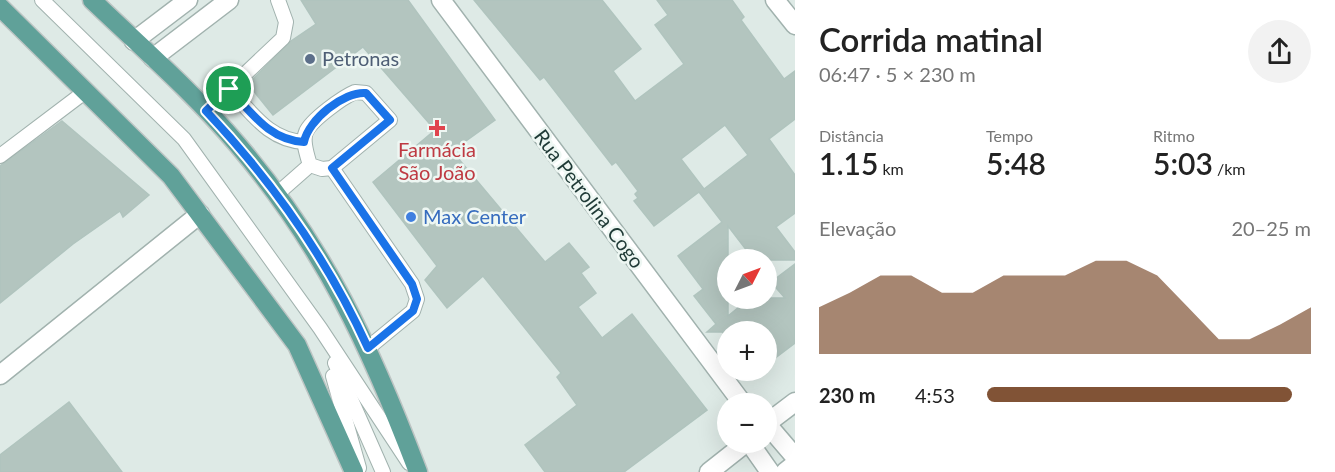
<!DOCTYPE html>
<html lang="pt">
<head>
<meta charset="utf-8">
<style>
  :root { --surface:#fff; --page:#f2f2f2; --text:#222; --muted:#767676; --accent:#815336 }
  body { margin:0; font-family:Lato,sans-serif; background:var(--page); color:var(--text); height:100vh; display:flex; flex-direction:column; font-size:22px; white-space:nowrap }
  * { box-sizing:border-box; margin:0 }
  p { font-size:20px; color:var(--muted) }
  .icon { flex:none; width:33px; height:33px; fill:none; stroke:currentColor; stroke-width:2; stroke-linecap:round; stroke-linejoin:round }
  .map { position:relative; flex:1; overflow:hidden }
  .drawer { display:flex; flex-direction:column; background:var(--surface); width:540px }
  .drawer>* { flex:none }
  .needle { width:39px; rotate:48deg }
  .tools { position:absolute; left:717px; top:249px; display:grid; gap:12px }
  .tools a { display:grid; place-items:center; width:60px; height:60px; border-radius:50%; background:var(--surface); box-shadow:0 6px 24px #0002; font-size:30px }
  .pin { position:absolute; display:grid; place-items:center; width:51px; height:51px; color:#fff; margin:-26px; border:3px solid #fff; border-radius:50%; box-shadow:0 2px 6px #0007 }
  .round { display:grid; place-items:center; flex:none; width:63px; height:63px; border-radius:32px; background:var(--page) }
  .headline { display:flex; align-items:center; justify-content:space-between; height:102px; padding:0 24px }
  h1 { font-size:33px; font-weight:600; line-height:45px }
  .stats { display:grid; grid-template-columns:repeat(3,1fr); gap:9px; height:102px; padding:6px 24px }
  .stats div { display:grid; align-content:center }
  .stats b { font-size:30px; font-weight:600 }
  .stats small { font-size:16px; font-weight:400 }
  .stats p { font-size:16px }
  .chart { height:168px; padding:12px 24px }
  .chart p { display:flex; justify-content:space-between }
  .chart svg { width:100%; height:108px; margin-top:6px; fill:var(--accent); opacity:.7 }
  ul { padding:0 24px; list-style:none; font-size:20px }
  li { display:grid; grid-template-columns:96px 72px 1fr; align-items:center; height:45px }
  li i { height:15px; border-radius:8px; background:var(--accent) }
  main { display:flex; flex:1; min-height:0 }
  .map>svg:first-child { display:block }
</style>
</head>
<body>
<main>
<div class="map">
<svg width="795" height="472" viewBox="0 0 795 472">
  <rect width="100%" height="100%" fill="#deeae6"/>
  <g fill="#b3c5bf" stroke="#b0c4be" stroke-width="1.5" fill-rule="evenodd">
    <polygon points="301,0 408,0 495,120 452,151 545,262 569,243 589,267 581,273 596,293 578,307 602,338 632,314 707,410 624,472 545,472 525,445 577,405 557,377 561,373 483,276 447,308 425,280 437,266 373,182 435,130 363,47 273,115 248,84 291,41 316,24"/>
    <path d="M474 0H602L641 49 613 71 635 101 684 64 655 25 668 15 657 0H732L744 17 741 20 784 79 795 71V119L769 139 795 175V213L776 227 795 252V260H754L728 226V316L750 298H785L771 282 795 264V343L766 365V332H728V338L722 332H707L716 324 694 296 703 289 678 256 722 222 699 192 654 226 634 201 638 198 635 194 638 191 616 162 612 165 544 77 540 80ZM725 125 748 155 704 189 681 159Z"/>
    <polygon points="62,121 149,195 123,217 120,211 73,244 0,303 0,166"/>
    <polygon points="69,402 122,472 0,472 0,455"/>
  </g>
  <g fill="none" stroke-linecap="round" stroke-linejoin="round">
    <g stroke="#a1b2ae" stroke-width="16">
      <g id="service">
        <polyline points="42,0 184,139 320,328 409,463"/>
        <path d="M229 89C253 114 269 140 304 142"/>
        <path d="M355 92 366 93 390 120 332 168 322 169 310 165C307 155 302 141 306 132 311 120 343 97 355 92Z"/>
        <polyline points="206,111 283,38 286,22 278,0"/>
        <polyline points="0,156 86,91"/>
        <polyline points="332,168 412,284 417,299 413,311 368,348"/>
        <polyline points="277,194 310,165"/>
        <polyline points="335,363 383,472"/>
        <polyline points="333,376 359,468"/>
      </g>
    </g>
    <g stroke="#a1b2ae" stroke-width="21">
      <g id="minor">
        <polyline points="441,0 743,404"/>
        <polyline points="775,0 795,25"/>
        <polyline points="0,375 200,214"/>
        <polyline points="766,423 795,457"/>
        <polyline points="766,424 795,402"/>
        <polyline points="749,442 770,472"/>
        <polyline points="709,472 747,442"/>
        <polyline points="785,472 795,464"/>
      </g>
    </g>
    <g stroke="#a1b2ae" stroke-width="21">
      <g id="tertiary">
        <polyline points="134,41 188,0"/>
        <polyline points="153,58 229,0"/>
      </g>
    </g>
    <g stroke="#bcc4c3" stroke-width="21">
      <g id="primary">
        <path d="M92 0C141 47 193 92 237 144 324 246 371 348 418 472"/>
        <polyline points="0,7 171,176 297,345 354,472"/>
      </g>
    </g>
    <use href="#service" stroke="#fff" stroke-width="14"/>
    <use href="#minor" stroke="#fff" stroke-width="18"/>
    <use href="#tertiary" stroke="#fff" stroke-width="18"/>
    <use href="#primary" stroke="#60a199" stroke-width="18"/>
  </g>
  <g fill="none" stroke-linecap="round" stroke-linejoin="round">
    <g stroke="#fff" stroke-width="12">
      <path id="route" d="M229 89C252 113 269 140 304 142 308 120 344 91 366 93L390 120 332 168 412 284 417 299 413 311 368 348C328 260 272 181 206 111Z"/>
    </g>
    <use href="#route" stroke="#1a73e8" stroke-width="8"/>
  </g>
  <circle fill="#5c6f8a" stroke="#eef7f3" stroke-width="2" cx="310" cy="59" r="6"/>
  <path fill="#e0444e" stroke="#eef7f3" stroke-width="2" d="M434 119h6v6h6v6h-6v6h-6v-6h-6v-6h6z"/>
  <circle fill="#3f7fe0" stroke="#eef7f3" stroke-width="2" cx="411" cy="217" r="6"/>
  <g text-anchor="middle" stroke-width="5" stroke-linejoin="round" paint-order="stroke">
    <g font-size="20" fill="#4e5e75" stroke="#eef7f3" text-anchor="start">
      <text x="322" y="66">Petronas</text>
    </g>
    <g font-size="20" fill="#be3a42" stroke="#eef7f3">
      <text x="437" y="157">Farmácia<tspan x="437" dy="23">São João</tspan></text>
    </g>
    <g font-size="20" fill="#1f3a36" stroke="#eef7f3">
      <text transform="translate(589 199) rotate(53)" y="7">Rua Petrolina Cogo</text>
    </g>
    <g font-size="20" fill="#366cbe" stroke="#eef7f3" text-anchor="start">
      <text x="423" y="224">Max Center</text>
    </g>
  </g>
</svg>
<div class="tools">
<a><svg class="needle" viewBox="-14 -14 28 28"><path d="M0-13l5 13h-10z" fill="#e53935"/><path d="M0 13l5-13h-10z" fill="#767676"/></svg></a>
<a>+</a>
<a>−</a>
</div>
<div class="pin" style="left:229px;top:89px;background:#1e9e55"><svg class="icon" aria-label="arrive" viewBox="0 0 24 24"><path d="M6 21V4h12l-3 4 3 4H6"/></svg></div>
</div>
<section class="drawer">
<div class="headline"><div><h1>Corrida matinal</h1><p>06:47 · 5 × 230 m</p></div><a class="round"><svg class="icon" aria-label="share" viewBox="0 0 24 24"><path d="M12 15V3M7 8l5-5 5 5M5 13v7h14v-7"/></svg></a></div>
<div class="stats">
<div><p>Distância</p><b>1.15<small> km</small></b></div>
<div><p>Tempo</p><b>5:48</b></div>
<div><p>Ritmo</p><b>5:03<small> /km</small></b></div>
</div>
<div class="chart"><p><span>Elevação</span>20–25 m</p>
<svg viewBox="0 0 160 44" preserveAspectRatio="none"><path d="M0 44V25L10 19L20 12L30 12L40 19L50 19L60 12L70 12L80 12L90 6L100 6L110 12L120 25L130 38L140 38L150 32L160 25V44z"/></svg>
</div>
<ul>
<li><b>230 m</b>4:53<i style="width:94%"></i></li>
</ul>
</section>
</main>
</body>
</html>
